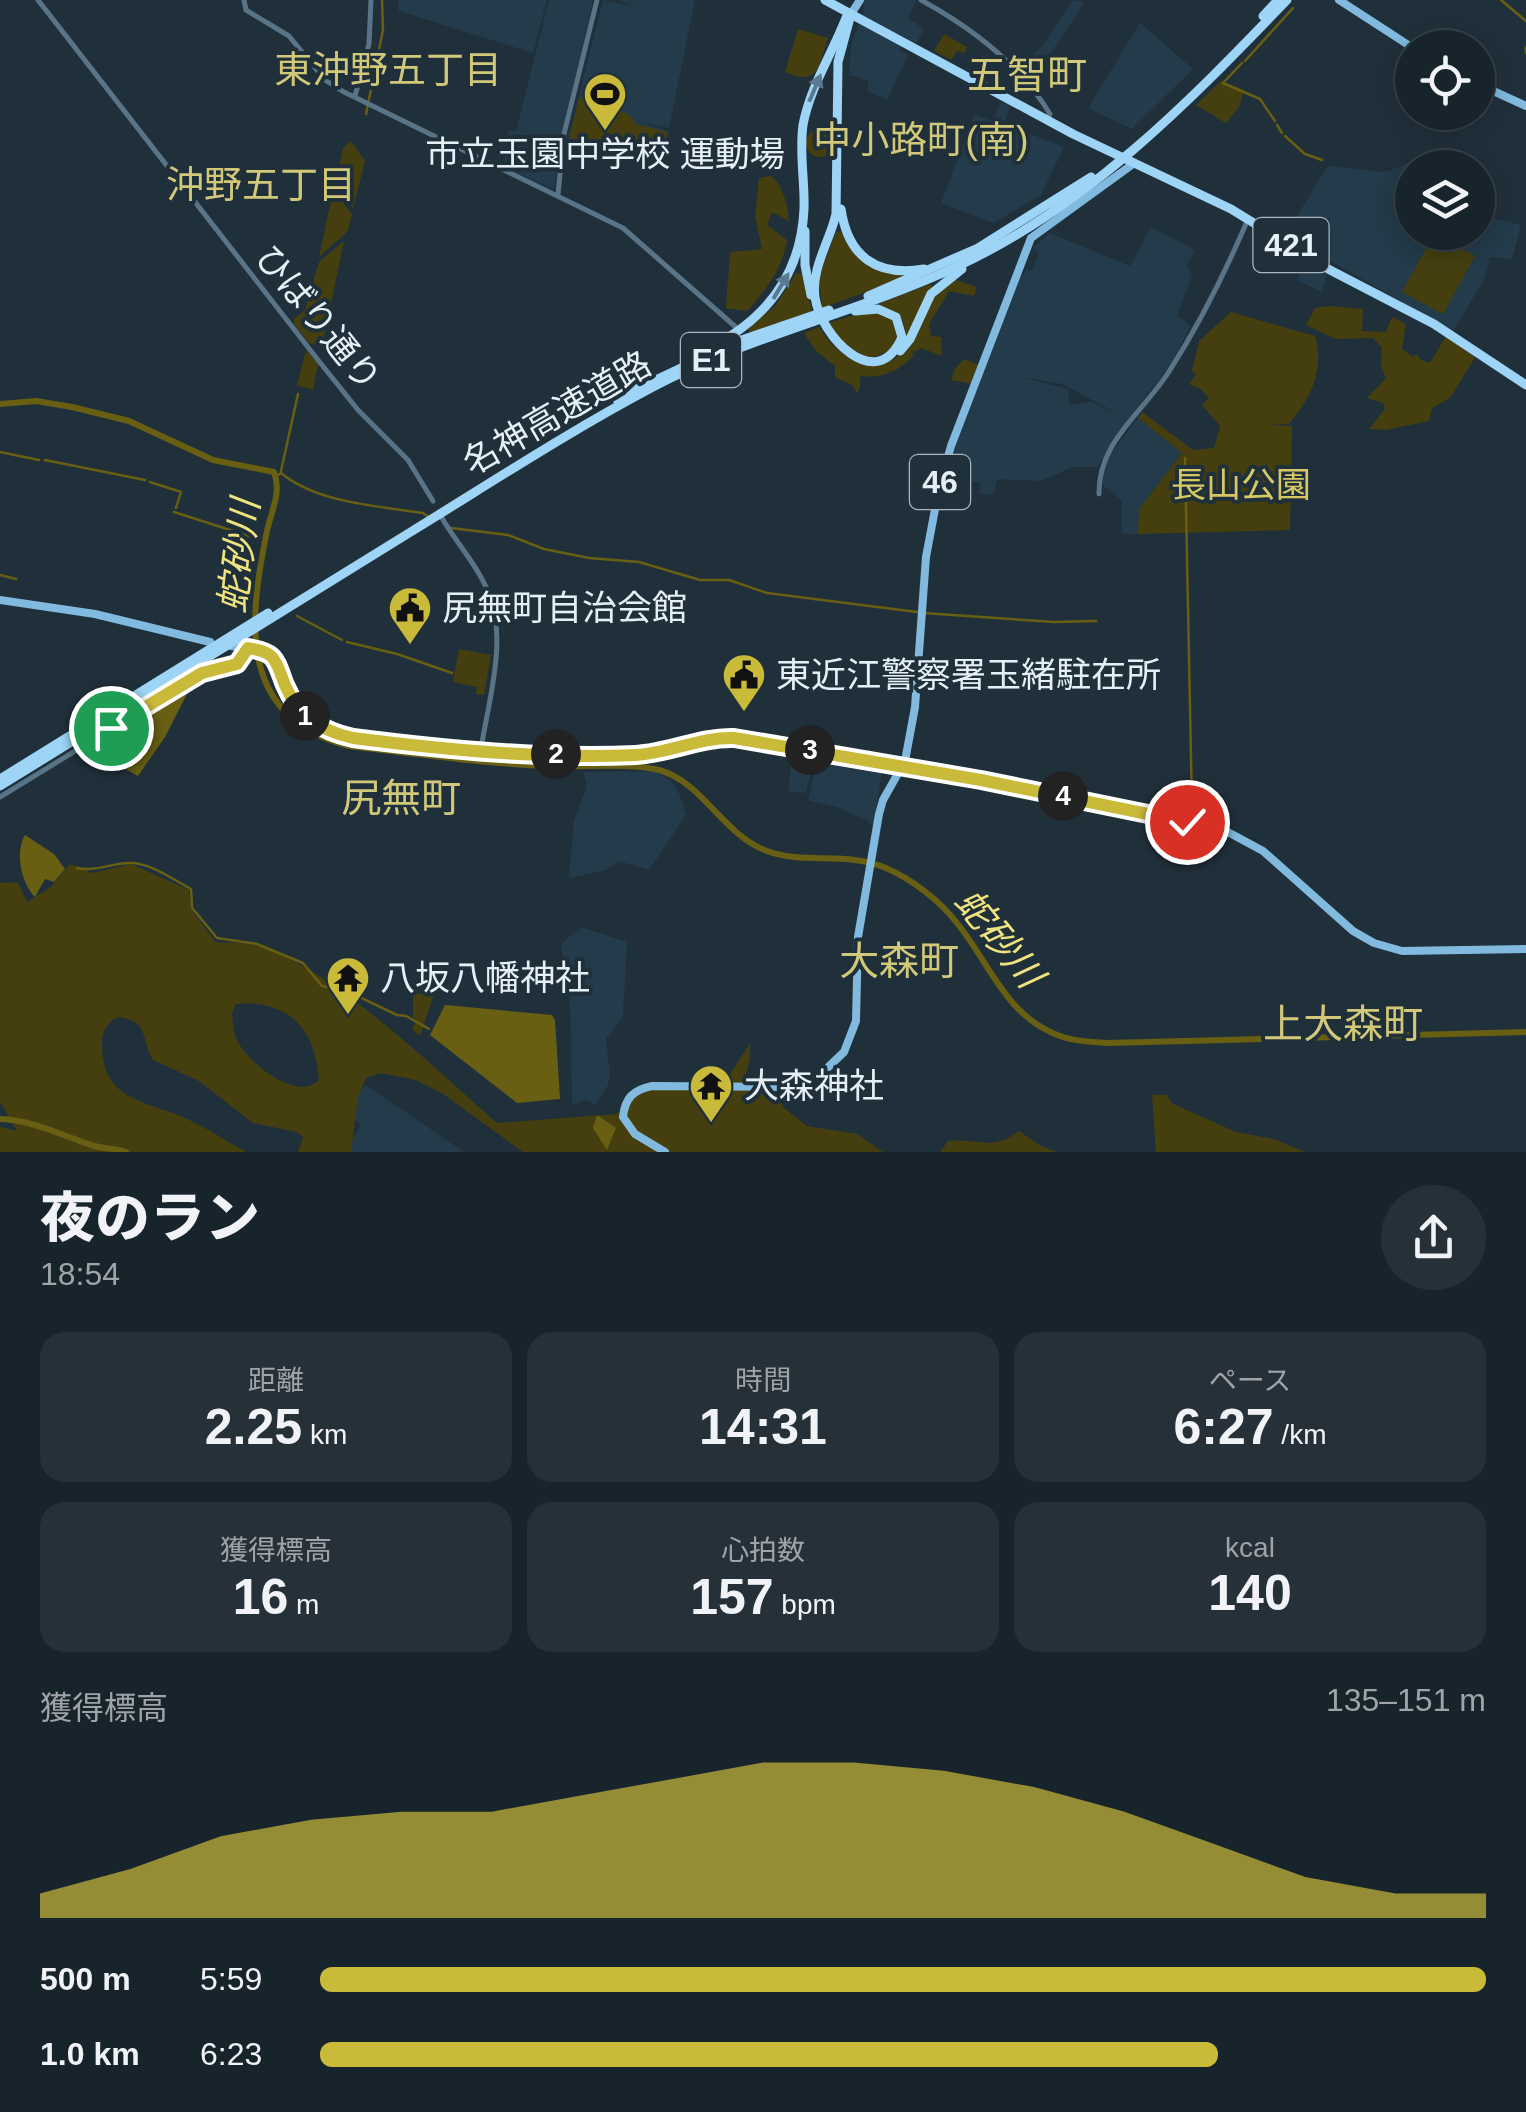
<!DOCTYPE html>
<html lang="ja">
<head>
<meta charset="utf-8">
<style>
  :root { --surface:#18242c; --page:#253038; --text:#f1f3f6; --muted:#9fa4a9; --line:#364148; --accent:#caba3a }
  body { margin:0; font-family:Arial,"Noto Sans JP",sans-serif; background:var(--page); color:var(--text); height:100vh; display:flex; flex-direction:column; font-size:38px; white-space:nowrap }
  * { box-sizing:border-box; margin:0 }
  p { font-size:32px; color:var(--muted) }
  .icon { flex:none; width:55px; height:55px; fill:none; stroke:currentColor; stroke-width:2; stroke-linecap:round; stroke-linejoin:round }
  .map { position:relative; height:1152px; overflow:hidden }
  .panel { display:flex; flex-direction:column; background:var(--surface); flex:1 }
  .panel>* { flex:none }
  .buttons { position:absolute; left:1395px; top:30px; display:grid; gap:20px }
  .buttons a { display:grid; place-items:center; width:100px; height:100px; border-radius:50%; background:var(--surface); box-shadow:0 5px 25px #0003,0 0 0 2px var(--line); font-size:50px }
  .pin { position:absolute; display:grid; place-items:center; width:85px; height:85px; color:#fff; margin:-42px; border:5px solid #fff; border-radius:50%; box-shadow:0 2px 10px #0007 }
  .km { position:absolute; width:50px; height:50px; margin:-25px; border-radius:50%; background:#222; color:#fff; font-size:28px; line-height:50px; text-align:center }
  .round { display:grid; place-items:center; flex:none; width:105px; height:105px; border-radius:52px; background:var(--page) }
  .overview { display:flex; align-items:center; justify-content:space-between; height:170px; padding:0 40px }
  h1 { font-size:55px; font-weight:800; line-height:75px }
  .stats { display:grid; grid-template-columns:repeat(3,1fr); gap:15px; height:170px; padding:10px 40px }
  .stats div { display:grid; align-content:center; border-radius:25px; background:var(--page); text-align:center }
  .stats b { font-size:50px; font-weight:800 }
  .stats small { font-size:28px; font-weight:400 }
  .stats p { font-size:28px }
  .chart { height:280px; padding:20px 40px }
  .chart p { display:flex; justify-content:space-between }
  .chart svg { width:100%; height:180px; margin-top:10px; fill:var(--accent); opacity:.7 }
  ul { padding:0 40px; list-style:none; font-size:32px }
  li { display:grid; grid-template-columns:160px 120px 1fr; align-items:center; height:75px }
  li i { height:25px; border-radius:12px; background:var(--accent) }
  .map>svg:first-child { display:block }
</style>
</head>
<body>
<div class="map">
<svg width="1526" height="1152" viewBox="0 0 1526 1152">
  <rect width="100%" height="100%" fill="#20303b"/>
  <g fill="#233b4a" fill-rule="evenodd">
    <polygon points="398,0 547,0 533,53 399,11"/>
    <polygon points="549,0 593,0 560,143 554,190 503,166 509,130 516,131"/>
    <polygon points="603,0 636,7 618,0 695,0 669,128 635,121 669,131 661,162 568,139"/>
    <polygon points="864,0 917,0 908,18 924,29 916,44 863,15"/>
    <polygon points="1073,0 1085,2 1048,57 1022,76 1017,70 1043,45"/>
    <polygon points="859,23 901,46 899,50 908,55 887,100 867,91 869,81 849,75 851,46"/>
    <polygon points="1140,23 1193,69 1132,129 1088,108"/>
    <polygon points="1001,101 1010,106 1004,124 1064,147 1041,195 993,223 941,203 974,115 993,121"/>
    <polygon points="1408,163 1414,167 1412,232 1478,232 1478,214 1521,225 1512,259 1490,257 1484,280 1453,331 1285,235 1328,166 1386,172"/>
    <path d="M1151 227 1195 250 1187 265 1192 277 1177 316 1191 326 1169 367 1128 419 1098 467H1073L1041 481 997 479 993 495 979 493 981 483 942 475 1016 276 1021 277 1027 269 1032 270 1039 253 1033 247 1050 233 1130 266ZM1021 377 1062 384 1126 418 1092 402 1069 405 1068 389Z"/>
    <polygon points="1307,257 1328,272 1322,292 1297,280"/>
    <polygon points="1138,418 1183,452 1139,509 1138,534 1122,534 1122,501 1099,482 1104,463"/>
    <polygon points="793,752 814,756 806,793 788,791"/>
    <polygon points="818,756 883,766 873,827 868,821 836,807 808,800"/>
    <polygon points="654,771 670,780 679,793 686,815 649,870 619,861 606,870 569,878 574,821 587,786 583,772"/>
    <polygon points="581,927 627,942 623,1017 606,1039 610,1074 608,1085 595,1105 587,1100 572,1105 570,1004 561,944"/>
    <polygon points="366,1085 464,1152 346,1152 361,1125 344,1111"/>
  </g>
  <g fill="#453f10" fill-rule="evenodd">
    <path d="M798 29 828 38C819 64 819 88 785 72Z"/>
    <polygon points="944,34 967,47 965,53 957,51 951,60 934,51"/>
    <polygon points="1221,81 1244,90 1239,107 1226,123 1196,105"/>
    <polygon points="584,96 617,104 618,109 632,117 635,124 668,132 661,161 569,138 579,98"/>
    <circle cx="820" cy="143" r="14"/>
    <polygon points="351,141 365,161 353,208 336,184 343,148"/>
    <path d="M771 176C783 185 788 206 789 221L772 212 767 225 787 240C782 270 766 290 747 311L726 308 730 252 762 249 755 216 759 178Z"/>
    <polygon points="333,190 352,214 348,231 319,257"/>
    <polygon points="842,231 856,254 903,274 904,278 822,308 819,277 836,232"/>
    <polygon points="1434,234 1475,256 1443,314 1402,292"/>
    <polygon points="344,241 323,342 310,344 294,324 294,319 305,310 319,262"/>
    <polygon points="796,273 802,273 812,311 750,333 748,329 775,306"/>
    <path d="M956 280 977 287 974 296 949 291 929 324 931 336 941 337 942 356 921 348 914 352 910 349 914 355C900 371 881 379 860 376V388L857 393 852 385 835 377V366L817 352 804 333 819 327C837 357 875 382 904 350 917 336 921 315 931 300 937 291 948 286 956 280Z"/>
    <polygon points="930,284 933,287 909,335 906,335 903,321 879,304"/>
    <polygon points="1329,306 1363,309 1362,331 1386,332 1392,317 1406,324 1402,349 1413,357 1416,354 1421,360 1430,363 1446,336 1475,357 1451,397 1432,408 1429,421 1385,430 1369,429 1385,409 1383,403 1367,398 1386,378 1381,366 1382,348 1373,338 1335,339 1306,325 1315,308"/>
    <polygon points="879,312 896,322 900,331 895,348 873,358 850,353 828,323 861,313"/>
    <path d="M1231 312 1315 336C1325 372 1310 398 1289 424L1267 425 1292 426 1290 530 1138 534 1139 509 1182 453 1138 418 1142 412 1193 450 1214 448 1220 426 1202 405 1209 398 1201 389 1189 384 1196 375 1192 371 1199 341Z"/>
    <polygon points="306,350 318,364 313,390 297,385"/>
    <polygon points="964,359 981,366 974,384 951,380 955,369"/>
    <polygon points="459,649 491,655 484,695 476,694 477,687 453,682"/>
    <path d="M70 864 93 873 131 864 189 890 191 910 216 942C228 943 243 942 255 945 330 965 437 1071 497 1123L617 1114 633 1096 652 1089 731 1085 727 1079 750 1043V1059L743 1085 776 1092 784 1108 807 1126 857 1134 883 1152H523L443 1094 416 1080 380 1073 366 1078 358 1097 351 1152H298L303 1137 297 1132 253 1123 199 1081 153 1060C140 1038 150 1021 118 1017 107 1022 102 1031 102 1043 101 1100 144 1100 183 1117 205 1127 225 1140 246 1152H0V1127L17 1131 0 1102V883L18 882 27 902 51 887ZM236 1004C288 999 316 1029 319 1080 297 1102 252 1065 239 1044 233 1035 233 1023 232 1013Z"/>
    <polygon points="429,993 433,997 420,1036 412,1029 416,1020 413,1018 413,994"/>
    <polygon points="1152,1095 1167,1095 1171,1103 1236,1132 1274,1139 1305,1152 1156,1152"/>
    <path d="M1019 1131 1041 1146 1057 1152H940L948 1141C981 1138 990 1152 1019 1131Z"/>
  </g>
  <g fill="#685f13">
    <polygon points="189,685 190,688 165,737 138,776 100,755 107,733"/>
    <path d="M25 835 54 854 65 869 54 882 45 879 35 897C21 883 15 852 25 835Z"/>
    <polygon points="445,1005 552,1015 555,1020 560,1099 517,1103 430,1035"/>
    <polygon points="597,1115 616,1128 607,1150 593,1128"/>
  </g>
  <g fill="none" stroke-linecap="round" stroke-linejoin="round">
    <g stroke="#685f13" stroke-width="2.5">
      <polyline points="1501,0 1526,21"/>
      <polyline points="1526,47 1526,53"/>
      <polyline points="1245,61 1293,8"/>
      <polyline points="1242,63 1223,83 1260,99 1275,121"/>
      <polyline points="366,114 383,30 382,0"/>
      <polyline points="1277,125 1282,133"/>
      <polyline points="1285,136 1305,154 1322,160"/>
      <polyline points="0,452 39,460"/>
      <polyline points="1185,458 1192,807 1187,818"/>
      <polyline points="45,460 145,480"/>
      <polyline points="281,471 298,394"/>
      <path d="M277 476 281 473C317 503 378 506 423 513L430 518"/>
      <polyline points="150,482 181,492 176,508"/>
      <polyline points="174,512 255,538"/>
      <polyline points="451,528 508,535 544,549 589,558 639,562 700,580 729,580 767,593 917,612"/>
      <polyline points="0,575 16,579"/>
      <polyline points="923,613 1054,622 1096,621"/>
      <polyline points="297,616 342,640"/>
      <polyline points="347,642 397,654 452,673"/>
      <path d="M77 868C100 872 112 862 132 863 152 864 174 880 191 889L192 908 217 938 257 944 303 963 322 986 351 993 397 1015 406 1016 429 1029"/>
    </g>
    <g stroke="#685f13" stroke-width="6">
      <path d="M0 404 36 401 72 407 129 421 213 460 274 472C282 493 271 511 267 531 248 623 238 718 349 746 414 754 480 763 545 766 577 768 629 762 659 770 703 782 723 835 767 851 805 865 847 851 886 868 913 880 939 900 957 923 991 965 1007 1019 1063 1037 1077 1042 1093 1042 1108 1043L1526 1032"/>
      <path d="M0 1119C33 1120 63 1136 94 1146 105 1149 116 1148 126 1152"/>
    </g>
    <g stroke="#597486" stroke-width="5">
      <polyline points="38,0 318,360 358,410 408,460 433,501"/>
      <polyline points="244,0 246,10 289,36 325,80 344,92 623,228 738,329"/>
      <path d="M921 0C972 28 1020 64 1050 114L1047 120"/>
      <polyline points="355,96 369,44 371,0"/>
      <polyline points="558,194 564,134 597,0"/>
      <path d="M1099 494C1098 441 1144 412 1170 370 1200 323 1226 271 1248 219"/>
      <path d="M442 518C455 541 474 561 485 585 510 634 489 697 481 749"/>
      <polyline points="0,797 196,677 237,664 248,648"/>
    </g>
    <g stroke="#81bade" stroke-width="8">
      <polyline points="1339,0 1413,48"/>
      <polyline points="851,14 860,0"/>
      <polyline points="1478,84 1526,106"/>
      <polyline points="0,600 95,614 210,642"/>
      <polyline points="231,646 262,650 275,658 286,688 306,717 332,733 353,738 499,752 639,755 703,740 734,738 981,780 1226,831 1263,851 1353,931 1374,943 1402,951 1526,949"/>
      <path d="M665 1152 635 1134 623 1117C625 1098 633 1090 652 1086L785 1087 820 1075 844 1052 856 1021 858 937 879 814 883 800 905 761 915 707 926 557 939 488 951 446 1031 238 1133 164"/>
    </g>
    <g stroke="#9ed4f6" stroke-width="9">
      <polyline points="825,0 1073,134 1231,209 1330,270 1434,324 1526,385"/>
      <path d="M851 14 838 62 836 214C830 241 811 268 815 297 820 336 877 396 902 337L896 317 878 309 855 311"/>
      <polyline points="1263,16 1278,0"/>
      <path d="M841 209C848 257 877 277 924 269"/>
      <polyline points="805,231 805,265 811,295"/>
      <polyline points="868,296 978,248 1091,177"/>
      <path d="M711 347C768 318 801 274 804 209 805 181 799 153 803 125 810 87 832 54 846 18L851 14"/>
      <polyline points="900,351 910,339 931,294 962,269"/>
      <polyline points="645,385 736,342 829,310"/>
      <polyline points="617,400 649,381"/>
      <polyline points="0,779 268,613"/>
      <path d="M0 786C136 702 273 617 409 533 489 484 568 432 651 388 748 336 857 313 956 267 1088 206 1188 103 1287 0"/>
    </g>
  </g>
  <defs><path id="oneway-solid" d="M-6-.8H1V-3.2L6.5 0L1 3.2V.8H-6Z" transform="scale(2.5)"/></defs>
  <g fill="#597a8f">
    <use href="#oneway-solid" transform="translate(815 88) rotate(-67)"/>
    <use href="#oneway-solid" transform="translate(781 286) rotate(-59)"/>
  </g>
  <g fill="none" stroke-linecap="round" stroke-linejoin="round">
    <g stroke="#fff" stroke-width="20">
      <path id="route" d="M111 728 202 673 237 664 248 648C256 650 264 650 271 656 278 662 281 676 285 685 298 716 321 731 353 738 447 750 542 759 636 755 670 753 700 737 734 738L981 780 1187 822"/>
    </g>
    <use href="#route" stroke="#caba3a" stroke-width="12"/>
  </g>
  <defs>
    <g id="stadium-pin" transform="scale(2.25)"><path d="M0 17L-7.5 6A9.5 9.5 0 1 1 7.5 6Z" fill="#caba3a" stroke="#20303b"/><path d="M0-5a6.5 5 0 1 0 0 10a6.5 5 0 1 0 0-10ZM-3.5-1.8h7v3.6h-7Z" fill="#111"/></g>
    <g id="civic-pin" transform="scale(2.25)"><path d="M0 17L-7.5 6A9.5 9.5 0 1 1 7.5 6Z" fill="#caba3a" stroke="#20303b"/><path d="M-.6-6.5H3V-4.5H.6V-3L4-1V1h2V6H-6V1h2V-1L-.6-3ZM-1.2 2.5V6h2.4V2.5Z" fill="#111"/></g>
    <g id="temple-pin" transform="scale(2.25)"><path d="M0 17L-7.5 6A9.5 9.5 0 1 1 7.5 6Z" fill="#caba3a" stroke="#20303b"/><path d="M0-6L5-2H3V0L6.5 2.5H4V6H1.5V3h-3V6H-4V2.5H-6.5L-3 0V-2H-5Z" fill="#111"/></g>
  </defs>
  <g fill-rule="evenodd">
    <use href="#stadium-pin" x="605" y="94"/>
    <use href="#civic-pin" x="410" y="608"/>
    <use href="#civic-pin" x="744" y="675"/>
    <use href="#temple-pin" x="348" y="978"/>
    <use href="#temple-pin" x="711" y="1086"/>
  </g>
  <g text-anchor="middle" stroke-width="8" stroke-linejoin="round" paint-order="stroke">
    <g fill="#20303b" stroke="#aab6be" stroke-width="2.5">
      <rect x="1253.5" y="218" width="75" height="54" rx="8"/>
      <rect x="681" y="333" width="60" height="54" rx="8"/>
      <rect x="910" y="455" width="60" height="54" rx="8"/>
    </g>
    <g font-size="32" font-weight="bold" fill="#e5eff6">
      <text x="1291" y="256">421</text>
      <text x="711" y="371">E1</text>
      <text x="940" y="493">46</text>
    </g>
    <g font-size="35" fill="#e5eff6" stroke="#20303b" text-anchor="start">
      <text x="605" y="166" text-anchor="middle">市立玉園中学校 運動場</text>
      <text x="442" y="620">尻無町自治会館</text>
      <text x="776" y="687">東近江警察署玉緒駐在所</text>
      <text x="380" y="990">八坂八幡神社</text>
      <text x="744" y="1098">大森神社</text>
    </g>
    <g font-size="35" fill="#e5eff6" stroke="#20303b">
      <text transform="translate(318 318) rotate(51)" y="12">ひばり通り</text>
      <text transform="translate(557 413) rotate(-30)" y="12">名神高速道路</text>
    </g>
    <g font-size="35" fill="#d6c965" stroke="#20303b">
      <text x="1241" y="497">長山公園</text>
    </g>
    <g font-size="38" fill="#d1c879" stroke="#20303b">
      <text x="388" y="83">東沖野五丁目</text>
      <text x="921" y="153">中小路町(南)</text>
      <text x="261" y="198">沖野五丁目</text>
    </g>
    <g font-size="38" font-style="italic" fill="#efe37f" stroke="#20303b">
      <text transform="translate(239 556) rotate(-83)" y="13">蛇砂川</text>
      <text transform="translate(999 938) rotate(51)" y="13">蛇砂川</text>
    </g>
    <g font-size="40" fill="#d1c879" stroke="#20303b">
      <text x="1027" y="89">五智町</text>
      <text x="401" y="812">尻無町</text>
      <text x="899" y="975">大森町</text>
      <text x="1343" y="1038">上大森町</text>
    </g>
  </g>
</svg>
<div class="buttons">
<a><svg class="icon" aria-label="locate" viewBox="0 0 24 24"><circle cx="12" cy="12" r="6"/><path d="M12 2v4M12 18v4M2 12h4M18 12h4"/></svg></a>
<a><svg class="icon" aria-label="layers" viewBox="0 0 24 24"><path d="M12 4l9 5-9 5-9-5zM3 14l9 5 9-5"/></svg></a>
</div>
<div class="pin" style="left:111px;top:728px;background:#1e9e55"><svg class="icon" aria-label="arrive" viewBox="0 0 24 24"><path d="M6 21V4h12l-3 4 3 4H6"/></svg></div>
<div class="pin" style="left:1187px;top:822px;background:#d93025"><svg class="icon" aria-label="check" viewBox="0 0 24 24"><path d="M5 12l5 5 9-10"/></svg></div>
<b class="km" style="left:305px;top:716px">1</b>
<b class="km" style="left:556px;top:754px">2</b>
<b class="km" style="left:810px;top:750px">3</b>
<b class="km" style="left:1063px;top:796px">4</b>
</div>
<section class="panel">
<div class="overview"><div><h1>夜のラン</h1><p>18:54</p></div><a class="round"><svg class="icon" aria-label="share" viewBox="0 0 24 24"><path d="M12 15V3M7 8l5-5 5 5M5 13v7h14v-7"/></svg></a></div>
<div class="stats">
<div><p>距離</p><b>2.25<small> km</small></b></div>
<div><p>時間</p><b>14:31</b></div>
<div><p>ペース</p><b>6:27<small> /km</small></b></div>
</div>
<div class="stats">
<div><p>獲得標高</p><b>16<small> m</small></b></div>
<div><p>心拍数</p><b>157<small> bpm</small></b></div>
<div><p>kcal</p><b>140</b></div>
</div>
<div class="chart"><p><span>獲得標高</span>135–151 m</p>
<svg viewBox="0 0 160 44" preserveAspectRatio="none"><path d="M0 44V38L10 32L20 24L30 20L40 18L50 18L60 14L70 10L80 6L90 6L100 8L110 12L120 18L130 26L140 34L150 38L160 38V44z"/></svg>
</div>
<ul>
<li><b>500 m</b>5:59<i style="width:100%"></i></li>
<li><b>1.0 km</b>6:23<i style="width:77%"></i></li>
</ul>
</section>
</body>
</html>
